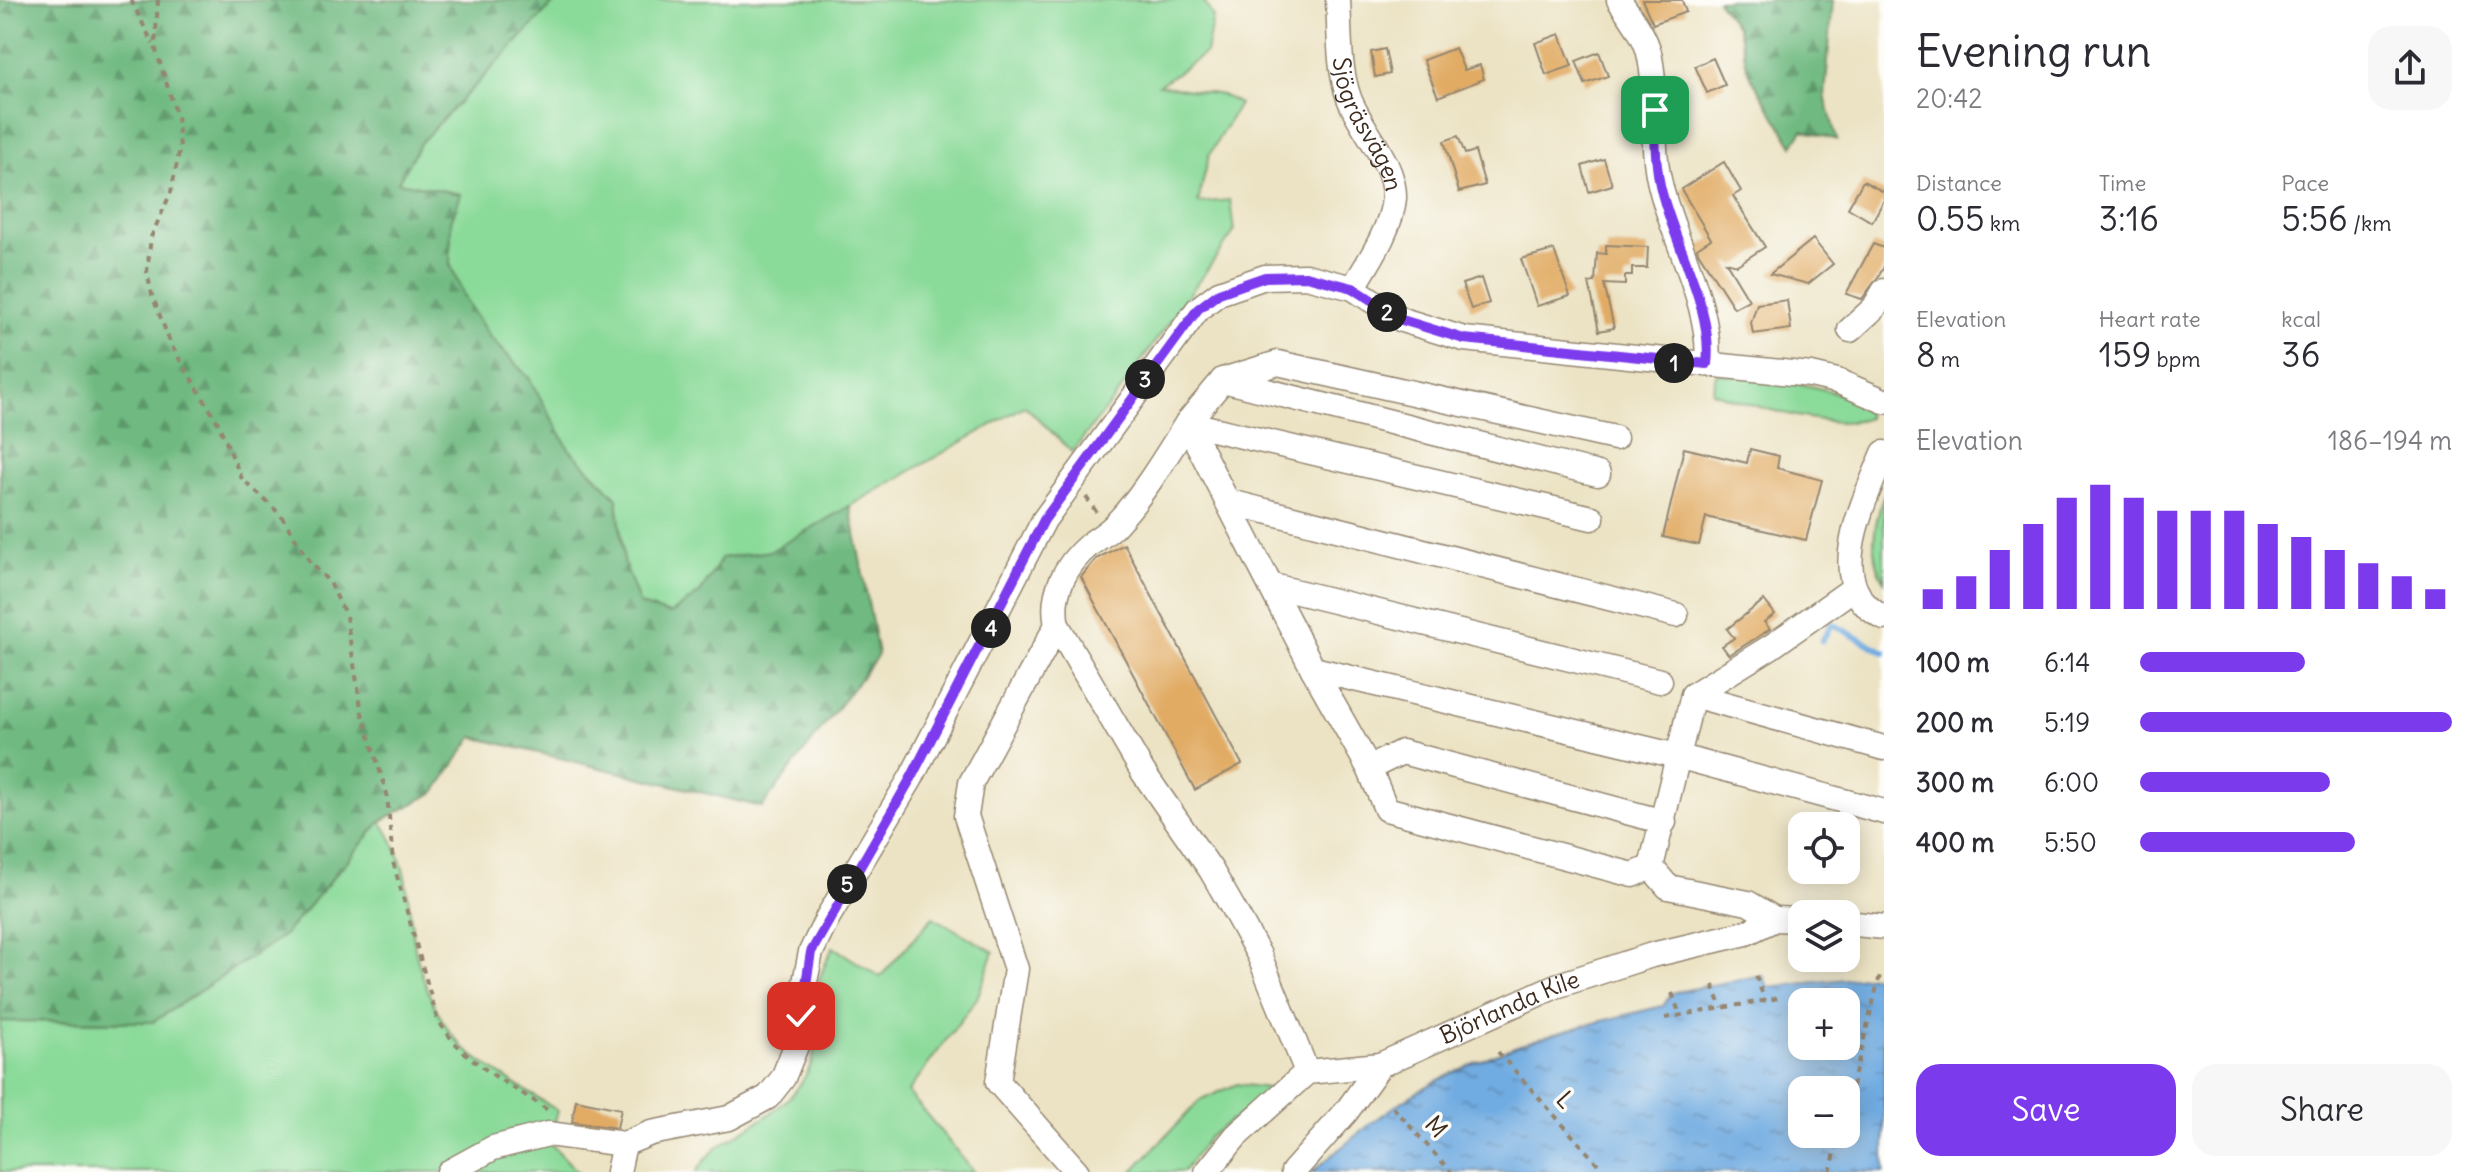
<!DOCTYPE html>
<html lang="en">
<head>
<meta charset="utf-8">
<style>
  :root { --surface:#fff; --page:#f7f7f7; --text:#2b2b33; --muted:#7c7c81; --accent:#7c3aed }
  body { margin:0; font-family:Delius,sans-serif; background:var(--page); color:var(--text); height:100vh; display:flex; flex-direction:column; font-size:30px; white-space:nowrap }
  * { box-sizing:border-box; margin:0 }
  p { font-size:26px; color:var(--muted) }
  .icon { flex:none; width:44px; height:44px; fill:none; stroke:currentColor; stroke-width:2; stroke-linecap:round; stroke-linejoin:round }
  .map { position:relative; flex:1; overflow:hidden }
  .side { display:flex; flex-direction:column; background:var(--surface); width:600px }
  .side>* { flex:none }
  .fabs { position:absolute; left:1788px; top:812px; display:grid; gap:16px }
  .fabs a { display:grid; place-items:center; width:72px; height:72px; border-radius:16px; background:var(--surface); box-shadow:0 4px 20px #0003; font-size:40px }
  .pin { position:absolute; display:grid; place-items:center; width:68px; height:68px; color:#fff; margin:-34px; border-radius:16px; box-shadow:0 4px 12px #0006 }
  .km { position:absolute; width:40px; height:40px; margin:-20px; border-radius:50%; background:#222; color:#fff; font-size:22px; line-height:40px; text-align:center }
  .round { display:grid; place-items:center; flex:none; width:84px; height:84px; border-radius:24px; background:var(--page) }
  .headline { display:flex; align-items:center; justify-content:space-between; height:136px; padding:0 32px }
  h1 { font-size:44px; font-weight:600; line-height:60px }
  .metrics { display:grid; grid-template-columns:repeat(3,1fr); gap:12px; height:136px; padding:8px 32px }
  .metrics div { display:grid; align-content:center }
  .metrics b { font-size:34px; font-weight:600 }
  .metrics small { font-size:22px; font-weight:400 }
  .metrics p { font-size:22px }
  .chart { height:224px; padding:16px 32px }
  .chart p { display:flex; justify-content:space-between }
  .chart svg { width:100%; height:144px; margin-top:8px; stroke:var(--accent); stroke-width:6 }
  .button { display:flex; gap:16px; margin-top:auto; padding:16px 32px }
  .button a { flex:1; height:92px; border-radius:24px; background:var(--accent); color:#fff; font-size:32px; font-weight:600; line-height:92px; text-align:center }
  .button a+a { background:var(--page); color:var(--text) }
  ul { padding:0 32px; list-style:none; font-size:26px }
  li { display:grid; grid-template-columns:128px 96px 1fr; align-items:center; height:60px }
  li i { height:20px; border-radius:10px; background:var(--accent) }
  main { display:flex; flex:1; min-height:0 }
  .map>svg:first-child { display:block }
</style>
</head>
<body>
<main>
<div class="map">
<svg width="1884" height="1172" viewBox="0 0 1884 1172">
  <defs>
    <pattern id="forest-firs" width="22" height="20" patternUnits="userSpaceOnUse" patternTransform="scale(2)"><rect width="22" height="20" fill="#6fba81"/><path d="M5 1l3.5 6h-7zM16 11l3.5 6h-7z" fill="#5c9769"/></pattern>
    <pattern id="water-ripples" width="26" height="14" patternUnits="userSpaceOnUse" patternTransform="scale(2)"><rect width="26" height="14" fill="#70abe1"/><path d="M2 4q2-2 4 0t4 0M15 11q2-2 4 0t4 0" fill="none" stroke="#5d8bb6"/></pattern>
  </defs>
  <rect width="100%" height="100%" fill="#fdfcf7"/>
  <filter id="ink" filterUnits="userSpaceOnUse"><feTurbulence type="fractalNoise" baseFrequency=".0125" numOctaves="2"/><feDisplacementMap in="SourceGraphic" scale="16" xChannelSelector="R" yChannelSelector="G"/><feConvolveMatrix kernelMatrix="1 2 1 2 8 2 1 2 1" color-interpolation-filters="sRGB"/></filter>
  <filter id="wash" filterUnits="userSpaceOnUse"><feTurbulence type="fractalNoise" baseFrequency=".006" numOctaves="4" result="noise"/><feDisplacementMap in="SourceGraphic" scale="32" xChannelSelector="R" yChannelSelector="G"/><feGaussianBlur stdDeviation="1.8" result="paint"/><feColorMatrix in="noise" values="0 0 0 0 0 0 0 0 0 0 0 0 0 0 0 0 0 1.4 0 .05"/><feComposite in="paint" operator="in"/></filter>
  <g filter="url(#wash)">
    <rect width="100%" height="100%" fill="#ece3c4"/>
    <g fill="#8ada99" stroke="#62825c" stroke-width="2">
      <polygon points="557,0 1203,0 1213,17 1206,53 1159,85 1222,95 1239,104 1209,155 1198,203 1230,200 1234,232 1120,391 1072,452 1025,406 771,551 722,558 700,593 670,614 640,605 624,562 617,498 569,449 529,378 490,337 466,301 450,264 451,221 461,194 397,182 420,143"/>
      <path d="M1716 374C1744 377 1865 384 1868 418 1838 432 1746 404 1712 392Z"/>
      <path d="M1884 494V581C1867 557 1875 521 1884 494Z"/>
      <path d="M381 821C409 863 406 888 413 936 418 972 434 1014 458 1042 474 1061 534 1095 558 1111L549 1142 578 1172H0V1021L153 1022 284 935Z"/>
      <path d="M933 917 994 952 977 998 908 1092 974 1172H696C703 1163 711 1151 721 1145 752 1123 790 1109 808 1071 819 1049 815 1033 814 1011 813 990 824 966 833 947L880 977Z"/>
      <polygon points="1237,1084 1274,1089 1209,1137 1183,1172 1132,1172 1199,1101"/>
    </g>
    <g fill="url(#forest-firs)" stroke="#557250" stroke-width="2">
      <polygon points="0,0 557,0 420,143 398,182 461,194 451,221 450,264 466,301 490,337 529,378 569,449 617,498 624,562 640,605 670,614 700,593 722,558 771,551 850,506 878,655 762,807 473,737 435,792 381,821 284,935 153,1022 0,1021"/>
      <polygon points="1717,0 1833,0 1825,96 1837,140 1803,130 1793,146 1749,74 1738,29"/>
    </g>
    <path fill="url(#water-ripples)" stroke="#566a80" stroke-width="2" fill-rule="evenodd" d="M1763 975 1768 987 1884 975V1172H1312C1339 1150 1365 1126 1394 1107 1475 1051 1569 1028 1663 1006L1672 993ZM1802 1002H1846V1046H1802ZM1802 1090H1846V1134H1802Z"/>
    <g fill="none" stroke-linecap="round" stroke-linejoin="round">
      <polyline stroke="#70abe1" stroke-width="6" points="1822,641 1832,624 1884,652"/>
    </g>
    <g id="blocks">
      <g fill="#e1ab63">
        <polygon points="1642,0 1682,0 1686,12 1653,24"/>
        <polygon points="1560,34 1572,66 1546,75 1535,43"/>
        <polygon points="1455,48 1464,70 1480,65 1484,79 1438,97 1423,60"/>
        <polygon points="1385,49 1390,74 1375,77 1371,52"/>
        <polygon points="1599,52 1608,76 1585,84 1576,61"/>
        <polygon points="1713,58 1725,85 1707,93 1695,66"/>
        <polygon points="1458,136 1465,154 1475,151 1485,185 1459,192 1444,141"/>
        <polygon points="1604,159 1612,185 1589,192 1582,166"/>
        <polygon points="1724,162 1741,191 1733,196 1765,247 1737,265 1726,262 1749,300 1734,308 1698,252 1697,248 1711,239 1681,189"/>
        <polygon points="1863,181 1884,192 1884,200 1872,222 1848,208"/>
        <polygon points="1813,239 1833,264 1808,284 1770,274"/>
        <polygon points="1873,244 1884,248 1884,267 1878,277 1862,299 1846,294"/>
        <polygon points="1606,245 1648,247 1647,268 1632,268 1632,276 1625,276 1625,285 1604,284 1614,328 1599,331 1589,283 1595,282 1597,253 1606,254"/>
        <polygon points="1554,250 1570,296 1537,306 1521,259"/>
        <polygon points="1481,278 1489,303 1471,309 1462,284"/>
        <polygon points="1787,300 1791,329 1753,334 1751,323 1757,304"/>
        <polygon points="1684,448 1747,463 1750,449 1779,456 1777,468 1822,480 1806,540 1706,517 1699,545 1663,537"/>
        <polygon points="1124,544 1242,764 1195,790 1081,577 1096,559"/>
        <polygon points="1764,600 1775,614 1764,622 1770,629 1729,655 1722,646 1734,638 1727,629"/>
        <polygon points="576,1100 621,1109 617,1128 572,1122"/>
      </g>
    </g>
  </g>
  <g filter="url(#ink)">
    <use href="#blocks" fill-opacity="0" stroke="#948671" stroke-width="2"/>
    <g fill="none" stroke-linecap="round" stroke-linejoin="round">
      <g stroke="#948671" stroke-width="27">
        <g id="minor">
          <path id="s1" d="M1338 0C1340 32 1338 67 1349 98 1361 130 1395 163 1394 198 1392 228 1368 263 1353 288"/>
          <path d="M1619 0C1630 16 1645 35 1649 53 1659 97 1649 144 1661 188 1674 241 1713 310 1707 364"/>
          <polyline points="1850,330 1874,308 1884,291"/>
          <polyline points="1223,380 1278,363 1615,438"/>
          <path d="M1884 453C1865 500 1819 586 1884 618"/>
          <polyline points="1598,474 1223,380 1187,423 1313,669 1369,768 1386,809 1633,875 1651,867"/>
          <polyline points="1230,502 1676,615"/>
          <polyline points="1273,586 1660,681"/>
          <path d="M1057 625C1050 594 1065 565 1090 544 1098 538 1108 533 1115 525 1143 495 1165 458 1187 423L1592 518"/>
          <polyline points="1313,669 1677,756 1884,812"/>
          <polyline points="1693,695 1884,748"/>
          <polyline points="1369,768 1402,752 1664,822"/>
          <polyline points="1775,919 1748,903 1668,887 1651,867 1693,695 1772,646 1854,588"/>
          <polyline points="1846,923 1884,927"/>
          <polyline points="624,1144 651,1133 729,1118 768,1097 783,1078 802,1031 802,997 811,952 828,917 911,778 1044,520 1198,309 1219,293 1265,277 1306,276 1353,288 1402,320 1464,339 1811,375 1837,381 1884,401"/>
          <polyline points="449,1172 493,1148 548,1134 624,1144"/>
          <polyline points="618,1172 624,1144"/>
          <polyline points="1077,1172 998,1082 1016,969 966,816 971,783 1057,625 1143,772 1211,870 1238,917 1259,955 1307,1072"/>
          <polyline points="1207,1172 1236,1136 1307,1072 1380,1065"/>
          <path id="s2" d="M1293 1172 1346 1112 1380 1065 1556 986 1652 955 1746 933 1775 919 1802 920"/>
        </g>
      </g>
      <g stroke="#948671" stroke-width="4" stroke-dasharray="6 6" stroke-linecap="butt">
        <polyline points="131,0 153,44"/>
        <path d="M158 0 155 47 177 117 180 148 171 192 151 237 147 272 152 295 171 345 217 421 242 479 280 514 311 563 330 583 346 616 362 713 387 794 393 862 437 1018C463 1064 510 1083 552 1113"/>
        <polyline points="1086,497 1097,513"/>
        <polyline points="1756,976 1765,1001"/>
        <polyline points="1713,985 1722,1008"/>
        <polyline points="1672,993 1680,1015"/>
        <polyline points="1665,1018 1779,998"/>
        <polyline points="1498,1052 1605,1172"/>
        <polyline points="1393,1107 1451,1172"/>
        <polyline points="1846,1110 1880,975"/>
        <polyline points="1830,1172 1840,1134"/>
      </g>
      <use href="#minor" stroke="#fff" stroke-width="24"/>
    </g>
  </g>
  <g fill="none" stroke-linecap="round" stroke-linejoin="round" filter="url(#ink)">
    <g stroke="#fff" stroke-width="16">
      <path id="route" d="M801 1016 811 952 911 778 1044 520 1198 309 1219 293 1265 277 1306 276 1353 288 1402 320 1464 339 1707 364C1714 307 1672 241 1660 185 1655 161 1655 135 1655 110"/>
    </g>
    <use href="#route" stroke="#7c3aed" stroke-width="10"/>
  </g>
  <g text-anchor="middle" stroke-width="7" stroke-linejoin="round" paint-order="stroke">
    <g font-size="24" fill="#3b2a1e" stroke="#fdfcf7">
      <text dy="8" stroke="none"><textPath href="#s1" startOffset="130">Sjögräsvägen</textPath></text>
      <text dy="8" stroke="none"><textPath href="#s2" startOffset="280">Björlanda Kile</textPath></text>
      <text transform="translate(1565 1100) rotate(48)" y="8">L</text>
      <text transform="translate(1436 1127) rotate(48)" y="8">M</text>
    </g>
  </g>
</svg>
<div class="fabs">
<a><svg class="icon" aria-label="locate" viewBox="0 0 24 24"><circle cx="12" cy="12" r="6"/><path d="M12 2v4M12 18v4M2 12h4M18 12h4"/></svg></a>
<a><svg class="icon" aria-label="layers" viewBox="0 0 24 24"><path d="M12 4l9 5-9 5-9-5zM3 14l9 5 9-5"/></svg></a>
<a>+</a>
<a>−</a>
</div>
<div class="pin" style="left:1655px;top:110px;background:#1e9e55"><svg class="icon" aria-label="arrive" viewBox="0 0 24 24"><path d="M6 21V4h12l-3 4 3 4H6"/></svg></div>
<div class="pin" style="left:801px;top:1016px;background:#d93025"><svg class="icon" aria-label="check" viewBox="0 0 24 24"><path d="M5 12l5 5 9-10"/></svg></div>
<b class="km" style="left:1674px;top:363px">1</b>
<b class="km" style="left:1387px;top:312px">2</b>
<b class="km" style="left:1145px;top:379px">3</b>
<b class="km" style="left:991px;top:628px">4</b>
<b class="km" style="left:847px;top:884px">5</b>
</div>
<section class="side">
<div class="headline"><div><h1>Evening run</h1><p>20:42</p></div><a class="round"><svg class="icon" aria-label="share" viewBox="0 0 24 24"><path d="M12 15V3M7 8l5-5 5 5M5 13v7h14v-7"/></svg></a></div>
<div class="metrics">
<div><p>Distance</p><b>0.55<small> km</small></b></div>
<div><p>Time</p><b>3:16</b></div>
<div><p>Pace</p><b>5:56<small> /km</small></b></div>
</div>
<div class="metrics">
<div><p>Elevation</p><b>8<small> m</small></b></div>
<div><p>Heart rate</p><b>159<small> bpm</small></b></div>
<div><p>kcal</p><b>36</b></div>
</div>
<div class="chart"><p><span>Elevation</span>186–194 m</p>
<svg viewBox="0 0 160 44" preserveAspectRatio="none"><path d="M5 44V38M15 44V34M25 44V26M35 44V18M45 44V10M55 44V6M65 44V10M75 44V14M85 44V14M95 44V14M105 44V18M115 44V22M125 44V26M135 44V30M145 44V34M155 44V38"/></svg>
</div>
<ul>
<li><b>100 m</b>6:14<i style="width:53%"></i></li>
<li><b>200 m</b>5:19<i style="width:100%"></i></li>
<li><b>300 m</b>6:00<i style="width:61%"></i></li>
<li><b>400 m</b>5:50<i style="width:69%"></i></li>
</ul>
<div class="button"><a>Save</a><a>Share</a></div>
</section>
</main>
</body>
</html>
